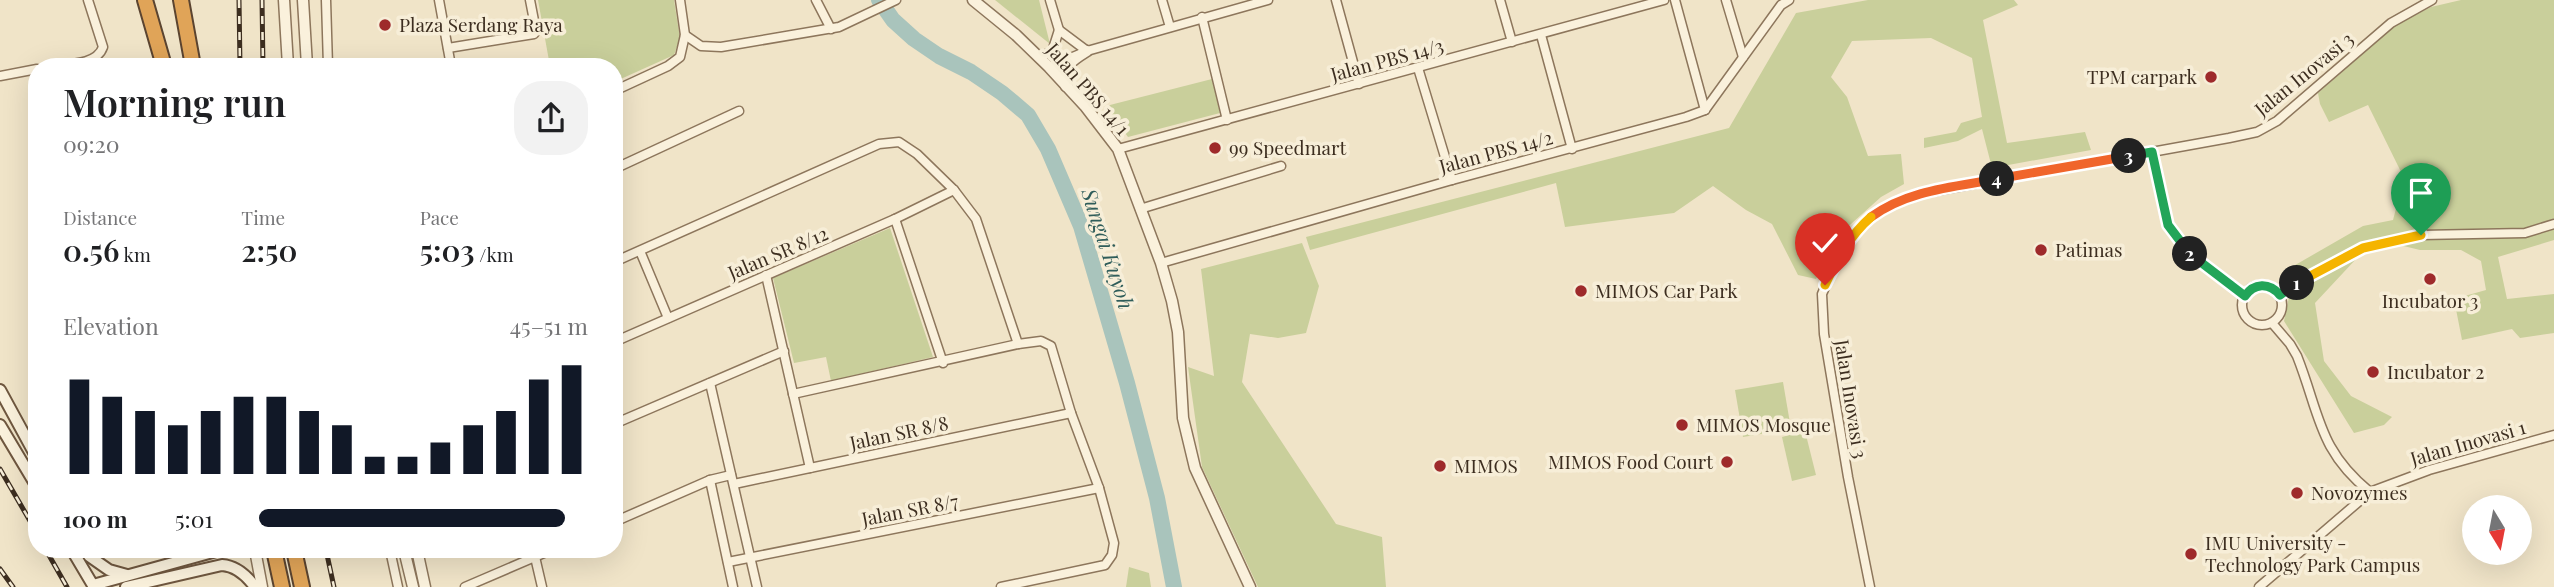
<!DOCTYPE html>
<html lang="en">
<head>
<meta charset="utf-8">
<style>
  :root { --surface:#fff; --page:#f2f2f2; --text:#202124; --muted:#757577; --accent:#111827 }
  body { margin:0; font-family:"Playfair Display",serif; background:var(--page); color:var(--text); height:100vh; display:flex; flex-direction:column; font-size:26px; white-space:nowrap }
  * { box-sizing:border-box; margin:0 }
  p { font-size:23px; color:var(--muted) }
  .icon { flex:none; width:38px; height:38px; fill:none; stroke:currentColor; stroke-width:2; stroke-linecap:round; stroke-linejoin:round }
  .map { position:relative; flex:1; overflow:hidden }
  .side { position:absolute; left:28px; top:58px; width:595px; height:500px; display:flex; flex-direction:column; background:var(--surface); border-radius:28px; box-shadow:0 7px 28px #0002 }
  .side>* { flex:none }
  .needle { width:46px; rotate:170deg }
  .tools { position:absolute; left:2462px; top:495px; display:grid; gap:14px }
  .tools a { display:grid; place-items:center; width:70px; height:70px; border-radius:50%; background:var(--surface); box-shadow:0 7px 28px #0002; font-size:35px }
  .pin { position:absolute; display:grid; place-items:center; width:60px; height:60px; color:#fff; margin:-72px -30px; border-radius:50% 50% 50% 0; rotate:-45deg; box-shadow:0 0 7px #0007 }
  .pin .icon { rotate:45deg }
  .km { position:absolute; width:35px; height:35px; margin:-18px; border-radius:50%; background:#222; color:#fff; font-size:19px; line-height:35px; text-align:center }
  .round { display:grid; place-items:center; flex:none; width:74px; height:74px; border-radius:28px; background:var(--page) }
  .overview { display:flex; align-items:center; justify-content:space-between; height:119px; padding:0 35px }
  h1 { font-size:38px; font-weight:600; line-height:52px }
  .figures { display:grid; grid-template-columns:repeat(3,1fr); gap:10px; height:119px; padding:7px 35px }
  .figures div { display:grid; align-content:center }
  .figures b { font-size:30px; font-weight:600 }
  .figures small { font-size:19px; font-weight:400 }
  .figures p { font-size:19px }
  .chart { height:196px; padding:14px 35px }
  .chart p { display:flex; justify-content:space-between }
  .chart svg { width:100%; height:126px; margin-top:7px; stroke:var(--accent); stroke-width:6 }
  ul { padding:0 35px; list-style:none; font-size:23px }
  li { display:grid; grid-template-columns:112px 84px 1fr; align-items:center; height:52px }
  li i { height:18px; border-radius:9px; background:var(--accent) }
  .map>svg:first-child { display:block }
</style>
</head>
<body>
<div class="map">
<svg width="2554" height="587" viewBox="0 0 2554 587">
  <rect width="100%" height="100%" fill="#f0e4c8"/>
  <g fill="#c9cf9b">
    <polygon points="538,0 674,0 680,38 674,55 614,82 614,66 550,66"/>
    <polygon points="995,0 1039,0 1050,44"/>
    <polygon points="1868,0 2014,0 2018,5 1983,20 2007,143 2085,132 2091,150 1992,168 1982,129 1958,141 1924,148 1924,138 1956,132 1961,123 1982,117 1972,58 1931,38 1852,41 1831,77 1847,97 1868,156 1901,154 1904,184 1881,197 1841,233 1816,279 1798,275 1772,224 1746,210 1713,186 1674,213 1565,227 1556,183 1310,250 1306,237 1729,128 1796,13"/>
    <polygon points="2461,0 2554,0 2554,240 2498,257 2507,299 2554,294 2554,333 2520,338 2512,329 2462,340 2454,299 2486,290 2481,261 2461,250 2420,250 2387,242 2357,258 2315,303 2324,361 2351,396 2392,417 2384,425 2354,433 2284,321 2289,297 2290,268 2363,226 2393,220 2404,178 2368,105 2329,122 2320,104 2318,93 2397,24 2431,7"/>
    <polygon points="1212,79 1220,113 1128,137 1106,106"/>
    <polygon points="890,228 933,357 831,381 826,357 794,363 773,278"/>
    <polygon points="1302,243 1319,286 1306,333 1278,338 1250,334 1242,382 1336,524 1382,537 1386,587 1258,587 1202,467 1188,367 1214,376 1201,269"/>
    <polygon points="1783,382 1791,429 1743,437 1735,390"/>
    <polygon points="1805,431 1816,475 1792,481 1782,437"/>
    <polygon points="1129,567 1149,573 1151,587 1126,587"/>
  </g>
  <g fill="none" stroke-linecap="round" stroke-linejoin="round">
    <polyline stroke="#a9c4bc" stroke-width="16" points="879,0 893,20 914,39 939,56 971,72 1002,93 1028,115 1048,149 1081,226 1127,383 1157,498 1174,587"/>
    <g stroke="#8d765c" stroke-width="11">
      <g id="minor">
        <polyline points="326,0 328,66"/>
        <polyline points="439,0 451,66"/>
        <polyline points="816,0 831,29"/>
        <polyline points="1162,0 1170,27"/>
        <polyline points="1336,0 1359,84"/>
        <polyline points="1500,0 1512,42"/>
        <polyline points="1675,0 1705,110"/>
        <polyline points="1726,0 1743,57"/>
        <polyline points="1202,17 1227,120"/>
        <polyline points="1059,30 1087,51"/>
        <polyline points="685,35 701,46 721,47 839,27 896,0"/>
        <polyline points="1541,35 1572,149"/>
        <polyline points="448,48 534,34 536,31 530,0"/>
        <polyline points="1038,57 1052,52 1059,30 1050,0"/>
        <path d="M52 66C68 64 97 65 103 47L88 0"/>
        <polyline points="1049,67 1087,51 1268,0"/>
        <polyline points="1418,68 1452,180"/>
        <polyline points="0,76 37,69"/>
        <polyline points="614,91 668,66 680,57 685,35 680,0"/>
        <polyline points="1118,149 1664,0"/>
        <polyline points="2152,152 2168,225 2193,257 2245,296"/>
        <polyline points="614,169 739,111"/>
        <polyline points="1140,209 1281,166"/>
        <polyline points="895,219 943,363"/>
        <polyline points="640,251 668,318"/>
        <polyline points="614,262 879,144 899,142 917,154 954,190 976,219 1018,344"/>
        <polyline points="1161,263 1452,180 1686,117 1705,110 1781,5 1789,0"/>
        <polyline points="766,275 810,468"/>
        <circle cx="2262" cy="305" r="20"/>
        <polyline points="2280,295 2290,287 2363,248 2386,243 2421,235 2525,233 2554,224"/>
        <path d="M2272 323 2290 344 2297 356C2320 414 2318 450 2370 492"/>
        <polyline points="614,342 895,219 954,190"/>
        <polyline points="710,383 757,587"/>
        <polyline points="793,394 1018,344 1041,341 1051,346 1071,413 1099,488 1114,543 1112,555 1105,565 1001,587"/>
        <polyline points="614,424 784,351"/>
        <polyline points="710,480 733,587"/>
        <polyline points="734,484 1071,413"/>
        <polyline points="614,522 710,480 731,475"/>
        <polyline points="390,550 398,587"/>
        <polyline points="535,557 542,587"/>
        <polyline points="728,562 1099,488"/>
        <polyline points="465,587 551,550"/>
        <polyline points="1870,587 1848,477 1824,334 1822,294 1840,253 1862,225 1885,208 1919,194 2229,138 2257,132 2277,121 2391,23 2432,0"/>
        <polyline points="2259,587 2370,492 2429,470 2554,435"/>
      </g>
    </g>
    <g stroke="#8d765c" stroke-width="13">
      <g id="tertiary">
        <polyline points="284,0 288,66"/>
        <polyline points="303,0 307,66"/>
        <polyline points="973,0 1016,35 1049,67 1085,106 1118,149 1161,263 1172,301 1178,332 1183,418 1195,468 1250,587"/>
        <path d="M1066 86C1062 66 1071 61 1087 51"/>
        <polyline points="255,550 262,587"/>
        <polyline points="404,550 413,587"/>
        <polyline points="417,550 425,587"/>
      </g>
    </g>
    <g stroke="#6f573f" stroke-width="14">
      <g id="secondary">
        <polyline points="0,390 37,458"/>
        <polyline points="0,425 37,487"/>
        <polyline points="72,550 94,587"/>
        <polyline points="89,556 109,570 127,575"/>
        <polyline points="93,585 220,550"/>
        <path d="M126 587 222 565C236 566 247 576 255 587"/>
      </g>
    </g>
    <g stroke="#5b4430" stroke-width="18">
      <g id="motorway">
        <polyline points="145,0 164,66"/>
        <polyline points="181,0 193,66"/>
        <polyline points="274,550 282,587"/>
        <polyline points="294,550 302,587"/>
      </g>
    </g>
    <use href="#minor" stroke="#faf1dc" stroke-width="8"/>
    <use href="#tertiary" stroke="#faf1dc" stroke-width="10"/>
    <use href="#secondary" stroke="#faf1dc" stroke-width="10"/>
    <use href="#motorway" stroke="#e0a458" stroke-width="14"/>
    <g stroke="#3d2e20" stroke-width="5">
      <g id="rail">
        <polyline points="239,0 240,66"/>
        <polyline points="262,0 263,66"/>
        <polyline points="0,469 37,533"/>
        <polyline points="46,550 67,587"/>
        <polyline points="326,550 334,587"/>
        <polyline points="0,569 13,587"/>
      </g>
    </g>
    <use href="#rail" stroke="#f7eed8" stroke-width="2.5" stroke-dasharray="8" stroke-linecap="butt"/>
  </g>
  <g fill="none" stroke-linecap="round" stroke-linejoin="round">
    <g stroke="#fff" stroke-width="14">
      <polyline id="split-1" points="2297,283 2363,248 2421,235"/>
    </g>
    <g stroke="#fff" stroke-width="14">
      <path id="split-2" d="M2190 254 2245 296C2254 283 2269 282 2280 295L2297 283"/>
    </g>
    <g stroke="#fff" stroke-width="14">
      <polyline id="split-3" points="2129,156 2152,152 2168,225 2190,254"/>
    </g>
    <g stroke="#fff" stroke-width="14">
      <polyline id="split-4" points="1997,179 2129,156"/>
    </g>
    <g stroke="#fff" stroke-width="14">
      <path id="split-5" d="M1871 217C1908 190 1954 187 1997 179"/>
    </g>
    <g stroke="#fff" stroke-width="14">
      <path id="split-6" d="M1825 285C1837 260 1849 236 1871 217"/>
    </g>
    <use href="#split-1" stroke="#f5b400" stroke-width="9"/>
    <use href="#split-2" stroke="#22a559" stroke-width="9"/>
    <use href="#split-3" stroke="#22a559" stroke-width="9"/>
    <use href="#split-4" stroke="#f0652b" stroke-width="9"/>
    <use href="#split-5" stroke="#f0652b" stroke-width="9"/>
    <use href="#split-6" stroke="#f5b400" stroke-width="9"/>
  </g>
  <g fill="#9e2a2b" stroke="#f7eed8" stroke-width="2.5">
    <circle cx="385" cy="25" r="7"/>
    <circle cx="2211" cy="77" r="7"/>
    <circle cx="1215" cy="148" r="7"/>
    <circle cx="2041" cy="250" r="7"/>
    <circle cx="2430" cy="279" r="7"/>
    <circle cx="1581" cy="291" r="7"/>
    <circle cx="2373" cy="372" r="7"/>
    <circle cx="1682" cy="425" r="7"/>
    <circle cx="1727" cy="462" r="7"/>
    <circle cx="1440" cy="466" r="7"/>
    <circle cx="2297" cy="493" r="7"/>
    <circle cx="2191" cy="554" r="7"/>
  </g>
  <g text-anchor="middle" stroke-width="7" stroke-linejoin="round" paint-order="stroke">
    <g font-size="19" fill="#3d2e20" stroke="#f7eed8" text-anchor="start">
      <text x="399" y="32">Plaza Serdang Raya</text>
      <text x="2197" y="84" text-anchor="end">TPM carpark</text>
      <text x="1229" y="155">99 Speedmart</text>
      <text x="2055" y="257">Patimas</text>
      <text x="1595" y="298">MIMOS Car Park</text>
      <text x="2430" y="308" text-anchor="middle">Incubator 3</text>
      <text x="2387" y="379">Incubator 2</text>
      <text x="1696" y="432">MIMOS Mosque</text>
      <text x="1713" y="469" text-anchor="end">MIMOS Food Court</text>
      <text x="1454" y="473">MIMOS</text>
      <text x="2311" y="500">Novozymes</text>
      <text x="2205" y="550">IMU University -<tspan x="2205" dy="22">Technology Park Campus</tspan></text>
    </g>
    <g font-size="19" fill="#3d2e20" stroke="#f7eed8">
      <text transform="translate(1387 60) rotate(-15)" y="7">Jalan PBS 14/3</text>
      <text transform="translate(2304 74) rotate(-39)" y="7">Jalan Inovasi 3</text>
      <text transform="translate(1088 89) rotate(49)" y="7">Jalan PBS 14/1</text>
      <text transform="translate(1496 152) rotate(-15)" y="7">Jalan PBS 14/2</text>
      <text transform="translate(778 253) rotate(-23)" y="7">Jalan SR 8/12</text>
      <text transform="translate(1851 399) rotate(81)" y="7">Jalan Inovasi 3</text>
      <text transform="translate(899 433) rotate(-12)" y="7">Jalan SR 8/8</text>
      <text transform="translate(2468 443) rotate(-16)" y="7">Jalan Inovasi 1</text>
      <text transform="translate(910 510) rotate(-11)" y="7">Jalan SR 8/7</text>
    </g>
    <g font-size="21" font-style="italic" fill="#2f5d5a" stroke="#f7eed8">
      <text transform="translate(1107 249) rotate(72)" y="7">Sungai Kuyoh</text>
    </g>
  </g>
</svg>
<div class="tools">
<a><svg class="needle" viewBox="-14 -14 28 28"><path d="M0-13l5 13h-10z" fill="#e53935"/><path d="M0 13l5-13h-10z" fill="#757577"/></svg></a>
</div>
<div class="pin" style="left:2421px;top:235px;background:#1e9e55"><svg class="icon" aria-label="arrive" viewBox="0 0 24 24"><path d="M6 21V4h12l-3 4 3 4H6"/></svg></div>
<div class="pin" style="left:1825px;top:285px;background:#d93025"><svg class="icon" aria-label="check" viewBox="0 0 24 24"><path d="M5 12l5 5 9-10"/></svg></div>
<b class="km" style="left:2297px;top:283px">1</b>
<b class="km" style="left:2190px;top:254px">2</b>
<b class="km" style="left:2129px;top:156px">3</b>
<b class="km" style="left:1997px;top:179px">4</b>
<section class="side">
<div class="overview"><div><h1>Morning run</h1><p>09:20</p></div><a class="round"><svg class="icon" aria-label="share" viewBox="0 0 24 24"><path d="M12 15V3M7 8l5-5 5 5M5 13v7h14v-7"/></svg></a></div>
<div class="figures">
<div><p>Distance</p><b>0.56<small> km</small></b></div>
<div><p>Time</p><b>2:50</b></div>
<div><p>Pace</p><b>5:03<small> /km</small></b></div>
</div>
<div class="chart"><p><span>Elevation</span>45–51 m</p>
<svg viewBox="0 0 160 44" preserveAspectRatio="none"><path d="M5 44V11M15 44V17M25 44V22M35 44V27M45 44V22M55 44V17M65 44V17M75 44V22M85 44V27M95 44V38M105 44V38M115 44V33M125 44V27M135 44V22M145 44V11M155 44V6"/></svg>
</div>
<ul>
<li><b>100 m</b>5:01<i style="width:93%"></i></li>
</ul>
</section>
</div>
</body>
</html>
